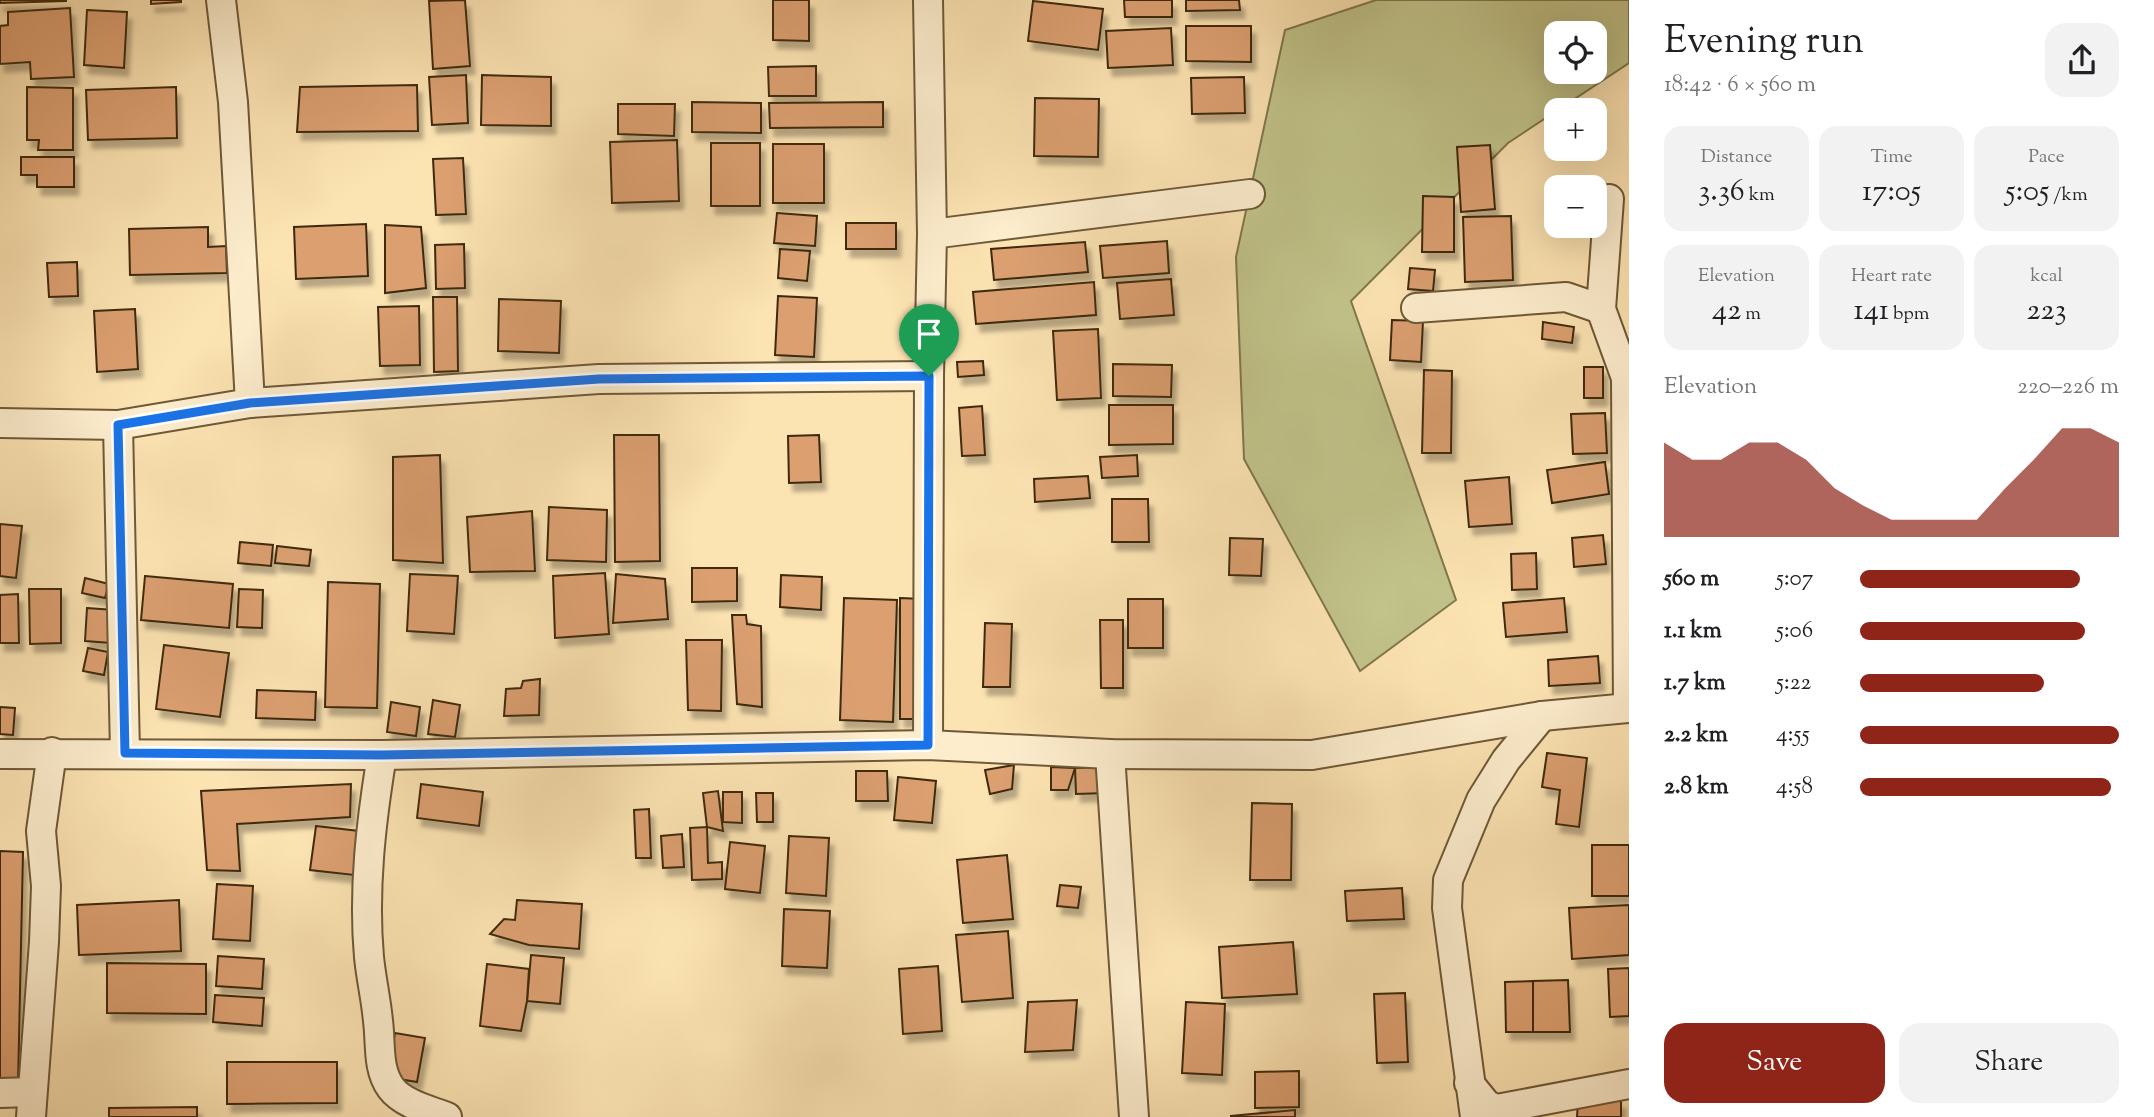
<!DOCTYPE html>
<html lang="en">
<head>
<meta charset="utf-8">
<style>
  :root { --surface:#fff; --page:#f2f2f2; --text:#202124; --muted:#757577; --accent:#8f2418 }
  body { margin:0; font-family:"Sorts Mill Goudy",serif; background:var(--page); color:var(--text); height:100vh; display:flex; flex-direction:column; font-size:26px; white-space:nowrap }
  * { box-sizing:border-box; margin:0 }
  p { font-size:23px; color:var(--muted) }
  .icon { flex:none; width:38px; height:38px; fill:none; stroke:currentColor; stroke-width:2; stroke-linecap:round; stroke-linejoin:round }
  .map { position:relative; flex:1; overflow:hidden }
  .panel { display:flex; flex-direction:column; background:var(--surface); width:525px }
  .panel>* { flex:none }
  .buttons { position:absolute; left:1544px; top:21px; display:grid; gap:14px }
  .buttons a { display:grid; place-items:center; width:63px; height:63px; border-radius:14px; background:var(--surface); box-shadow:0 7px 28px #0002; font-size:35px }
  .pin { position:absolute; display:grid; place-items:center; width:60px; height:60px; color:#fff; margin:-72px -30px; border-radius:50% 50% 50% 0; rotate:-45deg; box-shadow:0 0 7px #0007 }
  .pin .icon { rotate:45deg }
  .round { display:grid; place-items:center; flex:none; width:74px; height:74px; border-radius:21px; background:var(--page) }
  .overview { display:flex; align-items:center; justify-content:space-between; height:119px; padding:0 35px }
  h1 { font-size:38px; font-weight:600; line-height:52px }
  .figures { display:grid; grid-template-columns:repeat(3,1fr); gap:10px; height:119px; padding:7px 35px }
  .figures div { display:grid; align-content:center; border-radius:18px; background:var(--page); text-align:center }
  .figures b { font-size:30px; font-weight:600 }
  .figures small { font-size:19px; font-weight:400 }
  .figures p { font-size:19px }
  .chart { height:196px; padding:14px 35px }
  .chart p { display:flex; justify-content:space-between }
  .chart svg { width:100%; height:126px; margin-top:7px; fill:var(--accent); opacity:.7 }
  .cta { display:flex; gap:14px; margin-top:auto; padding:14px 35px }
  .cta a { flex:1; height:80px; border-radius:21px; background:var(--accent); color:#fff; font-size:28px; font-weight:600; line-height:80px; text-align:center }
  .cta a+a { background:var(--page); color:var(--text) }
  ul { padding:0 35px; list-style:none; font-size:23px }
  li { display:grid; grid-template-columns:112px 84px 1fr; align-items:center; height:52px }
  li i { height:18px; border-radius:9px; background:var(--accent) }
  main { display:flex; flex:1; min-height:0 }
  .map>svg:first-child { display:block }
</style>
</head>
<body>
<main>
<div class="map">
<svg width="1629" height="1117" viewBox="0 0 1629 1117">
  <defs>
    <filter id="shadow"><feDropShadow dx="4.5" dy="8" stdDeviation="2" flood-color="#0004"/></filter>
  </defs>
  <rect width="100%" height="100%" fill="#fce3b2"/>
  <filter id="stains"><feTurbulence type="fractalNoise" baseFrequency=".00286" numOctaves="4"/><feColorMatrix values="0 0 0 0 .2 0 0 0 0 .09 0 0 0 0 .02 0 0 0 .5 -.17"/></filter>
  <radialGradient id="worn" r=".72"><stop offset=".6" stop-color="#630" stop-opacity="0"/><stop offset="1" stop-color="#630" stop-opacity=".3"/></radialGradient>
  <path fill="#c1c38a" stroke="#80774d" stroke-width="2" fill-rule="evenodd" d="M1376 0H1629V63L1508 143 1351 301 1456 600 1360 671 1244 459 1236 257 1285 30ZM1556 33H1594V72H1556Z"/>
  <g fill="#db9f70" stroke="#3f2b10" stroke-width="2" filter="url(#shadow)">
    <polygon points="0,0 66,0 66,1 0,3"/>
    <polygon points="151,0 181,0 181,2 151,4"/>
    <polygon points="465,0 470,66 433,69 429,1"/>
    <polygon points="773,0 809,0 809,41 773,40"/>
    <polygon points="1124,0 1172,0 1172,17 1125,17"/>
    <polygon points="1186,0 1239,0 1240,10 1186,11"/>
    <polygon points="1033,1 1103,9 1098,50 1028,41"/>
    <polygon points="70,8 74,77 31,79 30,62 0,64 0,26 8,25 8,12"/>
    <polygon points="87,10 127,12 124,68 84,65"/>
    <polygon points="1186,26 1251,26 1251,62 1186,61"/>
    <polygon points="1171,28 1173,65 1108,68 1106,31"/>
    <polygon points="816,66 816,96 769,96 768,67"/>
    <polygon points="466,75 468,123 432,125 429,77"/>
    <polygon points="482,75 551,77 551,126 481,125"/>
    <polygon points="1244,77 1245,113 1192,114 1191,78"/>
    <polygon points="417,85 418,131 297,132 300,87"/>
    <polygon points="27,87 73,88 73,150 38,150 39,140 27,140"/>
    <polygon points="176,87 177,138 88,140 86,90"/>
    <polygon points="1035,98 1099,99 1098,157 1034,156"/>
    <polygon points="692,102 761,103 761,133 692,132"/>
    <polygon points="883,102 883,127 770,128 769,103"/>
    <polygon points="618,104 675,104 674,136 618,134"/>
    <polygon points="677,140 679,201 612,203 610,142"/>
    <rect x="711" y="143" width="49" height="63"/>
    <rect x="773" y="144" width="51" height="59"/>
    <polygon points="1490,145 1495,209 1461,212 1457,147"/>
    <polygon points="21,157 74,157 74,187 37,187 37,175 21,175"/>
    <polygon points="463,158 466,214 436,215 433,159"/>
    <polygon points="1423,196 1454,197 1454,252 1422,252"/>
    <polygon points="777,213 817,216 815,246 774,243"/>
    <polygon points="1511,216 1513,280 1465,282 1463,217"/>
    <rect x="846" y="223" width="50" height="26"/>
    <polygon points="366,224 368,276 296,279 294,227"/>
    <polygon points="385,225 421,227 426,288 385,293"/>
    <polygon points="208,227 208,247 226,246 227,273 130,275 129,229"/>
    <polygon points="1167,241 1169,273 1103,278 1100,246"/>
    <polygon points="1085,242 1088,272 994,280 991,249"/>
    <polygon points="464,244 465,288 436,289 435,245"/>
    <polygon points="780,249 810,251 807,281 778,278"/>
    <polygon points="77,262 78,296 49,297 47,263"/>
    <polygon points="1410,268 1435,270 1433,291 1408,289"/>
    <polygon points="1171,279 1174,315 1120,319 1117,283"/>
    <polygon points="1094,282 1096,315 976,324 973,292"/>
    <polygon points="778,296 817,298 814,357 775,355"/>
    <polygon points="433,297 457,297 458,371 434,372"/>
    <polygon points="499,299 561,301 559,353 498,351"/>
    <polygon points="419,306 420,365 380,366 378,307"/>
    <polygon points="135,309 138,369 97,372 94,311"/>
    <polygon points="1392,320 1423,321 1421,362 1390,360"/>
    <polygon points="1543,322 1574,327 1572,343 1542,339"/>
    <polygon points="1098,329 1101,398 1057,400 1053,331"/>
    <polygon points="983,361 984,375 958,377 957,362"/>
    <polygon points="1113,364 1172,365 1171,397 1113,396"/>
    <rect x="1584" y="367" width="19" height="31"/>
    <polygon points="1424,370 1452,371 1451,453 1422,453"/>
    <polygon points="1109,405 1173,405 1173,444 1109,445"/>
    <polygon points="982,406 985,455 962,456 959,408"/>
    <polygon points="1605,413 1607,453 1573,454 1571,414"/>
    <polygon points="614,435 659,435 660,561 615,562"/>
    <polygon points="819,435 821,482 789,483 788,436"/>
    <polygon points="440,455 443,563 393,560 393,457"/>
    <polygon points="1137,455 1138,476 1102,478 1100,457"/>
    <polygon points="1605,462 1609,494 1552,503 1547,470"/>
    <polygon points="1088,476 1090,498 1035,502 1034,479"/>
    <polygon points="1509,477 1512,524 1469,527 1465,481"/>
    <polygon points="1112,499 1148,499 1149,542 1112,542"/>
    <polygon points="549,507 607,510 606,562 547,560"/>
    <polygon points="532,511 535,571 470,572 467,517"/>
    <polygon points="0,524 22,526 16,578 0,576"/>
    <polygon points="1603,535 1606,564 1574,567 1572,538"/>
    <polygon points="1230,538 1263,539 1261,576 1229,575"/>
    <polygon points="240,542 273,545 271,566 238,563"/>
    <polygon points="277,546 311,550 309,566 275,563"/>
    <polygon points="1536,553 1537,589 1512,590 1511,554"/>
    <polygon points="692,568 737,568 737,601 692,602"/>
    <polygon points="605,573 609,634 555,638 553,576"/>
    <polygon points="410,574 458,576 454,634 407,631"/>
    <polygon points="616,574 665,579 668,619 613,623"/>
    <polygon points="781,575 822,577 821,610 780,607"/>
    <polygon points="145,576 233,584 229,628 141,620"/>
    <polygon points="85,578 109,584 105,598 82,593"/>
    <polygon points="328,582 380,584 377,708 325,707"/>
    <polygon points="29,589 61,589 61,643 30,644"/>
    <polygon points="239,589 263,590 262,628 237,627"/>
    <polygon points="18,594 19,643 0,643 0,595"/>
    <polygon points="844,598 897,600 893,722 840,720"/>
    <polygon points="900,598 923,599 922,719 900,719"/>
    <polygon points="1564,598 1567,632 1506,637 1503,603"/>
    <rect x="1128" y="599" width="35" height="49"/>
    <polygon points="87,608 114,610 111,643 85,641"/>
    <polygon points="732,615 746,615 747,624 761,626 762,707 737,704"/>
    <polygon points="1100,620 1123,620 1123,688 1101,688"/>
    <polygon points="985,623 1012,624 1010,687 983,687"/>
    <polygon points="686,640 722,640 721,711 688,710"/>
    <polygon points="164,645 229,653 220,717 156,709"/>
    <polygon points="88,648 108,652 104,675 83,671"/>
    <polygon points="1598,656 1600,683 1549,686 1548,660"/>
    <polygon points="540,679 539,715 504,716 506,689 521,688 523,681"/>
    <polygon points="257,690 316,692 315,720 256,718"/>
    <polygon points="433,700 460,705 455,737 428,734"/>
    <polygon points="391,702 420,707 416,736 387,732"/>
    <polygon points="0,707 15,708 13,735 0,734"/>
    <polygon points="1547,753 1587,758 1579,827 1556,824 1560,790 1542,787"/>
    <polygon points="1014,765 1012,789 990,794 985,770"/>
    <polygon points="1051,767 1075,768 1068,790 1051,790"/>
    <polygon points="1105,767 1106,793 1076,794 1075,768"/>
    <polygon points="856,771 887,771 888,801 856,801"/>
    <polygon points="898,777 936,781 932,823 894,820"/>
    <polygon points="351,784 350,817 237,824 240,871 207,870 201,791"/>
    <polygon points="421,784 483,792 479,826 417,818"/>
    <polygon points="718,791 723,831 707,827 703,793"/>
    <polygon points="723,792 742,792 742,823 723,822"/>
    <polygon points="756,793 773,793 773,822 757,822"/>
    <polygon points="1252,803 1292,804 1291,880 1250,880"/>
    <polygon points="649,809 651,858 636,858 634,810"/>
    <polygon points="316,826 359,831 354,875 310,870"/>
    <polygon points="707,827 708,863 722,862 722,879 692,880 690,828"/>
    <polygon points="682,834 684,867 663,868 661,836"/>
    <polygon points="789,836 829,838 826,896 786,893"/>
    <polygon points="730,842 765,846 760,893 725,889"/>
    <rect x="1592" y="845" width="37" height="51"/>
    <polygon points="0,851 23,852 18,1085 0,1085"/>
    <polygon points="1007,855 1013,919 963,923 957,860"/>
    <polygon points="217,884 253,886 250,941 213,939"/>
    <polygon points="1060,885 1081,887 1078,908 1057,906"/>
    <polygon points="1402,888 1404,919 1347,921 1345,891"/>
    <polygon points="179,900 181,951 79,955 77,905"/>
    <polygon points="517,900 582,904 579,949 529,945 490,934 504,919 515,920"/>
    <polygon points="1629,905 1629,955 1572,959 1569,908"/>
    <polygon points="784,909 830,911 827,968 782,966"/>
    <polygon points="1008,931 1013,998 962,1002 956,935"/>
    <polygon points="1293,942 1297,994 1222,998 1219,947"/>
    <polygon points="531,955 564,958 560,1004 527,1001"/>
    <polygon points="218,956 264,959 262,989 216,986"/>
    <polygon points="107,963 206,964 206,1014 107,1013"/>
    <polygon points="487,964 529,969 527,1001 521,1031 480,1026"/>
    <polygon points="938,966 942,1031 903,1034 899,969"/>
    <polygon points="1629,968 1629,1016 1610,1017 1608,969"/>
    <polygon points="1568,980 1570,1032 1533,1032 1533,981"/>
    <polygon points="1533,981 1533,1032 1506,1032 1505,982"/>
    <polygon points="1405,993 1408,1062 1377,1063 1374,994"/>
    <polygon points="215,995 264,998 262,1026 213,1022"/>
    <polygon points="1077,1000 1073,1050 1025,1052 1028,1002"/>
    <polygon points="1186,1002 1225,1004 1222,1075 1182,1073"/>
    <polygon points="395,1033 425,1038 417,1082 387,1077"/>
    <polygon points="227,1062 337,1062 337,1103 227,1104"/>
    <polygon points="1299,1071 1299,1107 1255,1108 1255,1072"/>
    <polygon points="1578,1100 1621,1101 1621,1117 1577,1117"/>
    <polygon points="197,1107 197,1117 109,1117 109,1108"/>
    <polygon points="1295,1110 1295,1117 1231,1117 1231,1116"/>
  </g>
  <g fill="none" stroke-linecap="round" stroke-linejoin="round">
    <g stroke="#6e5938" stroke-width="32">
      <g id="minor">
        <polyline points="221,0 233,102 250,403"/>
        <polyline points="1609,199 1601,309 1626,378 1628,708"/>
        <polyline points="932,234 1250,194"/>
        <polyline points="1416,308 1566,297 1601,309"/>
        <polyline points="0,423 118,425 250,403 599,379 929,376"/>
        <polyline points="118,425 125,753"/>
        <polyline points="928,745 929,376 932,234 928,0"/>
        <polyline points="0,754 382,755 928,745 1110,754 1312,755 1542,716 1629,708"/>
        <polyline points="1110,754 1134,1117"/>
        <path d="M382 755C371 822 363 890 369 957 371 978 376 999 378 1021 381 1043 377 1069 391 1088 403 1104 429 1110 447 1117"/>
        <polyline points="1469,1083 1487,1105 1497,1109 1629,1084"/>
        <polyline points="0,1093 32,1092"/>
        <polyline points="31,1117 44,942 46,886 41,831 52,752"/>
        <polyline points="1475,1117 1447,908 1448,880 1481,800 1506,760 1542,716"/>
      </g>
    </g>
    <use href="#minor" stroke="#fdedcd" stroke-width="28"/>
  </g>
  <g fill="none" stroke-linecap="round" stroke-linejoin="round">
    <g stroke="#fff" stroke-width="14">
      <polygon id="route" points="929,376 928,745 382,755 125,753 118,425 250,403 599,379"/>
    </g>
    <use href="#route" stroke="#1a73e8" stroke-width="9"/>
  </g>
  <rect width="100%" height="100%" filter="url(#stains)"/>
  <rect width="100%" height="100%" fill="url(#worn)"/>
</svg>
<div class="buttons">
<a><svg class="icon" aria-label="locate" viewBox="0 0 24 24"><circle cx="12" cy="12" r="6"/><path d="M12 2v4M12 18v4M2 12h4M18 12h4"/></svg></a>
<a>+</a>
<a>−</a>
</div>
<div class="pin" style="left:929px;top:376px;background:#1e9e55"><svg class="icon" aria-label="arrive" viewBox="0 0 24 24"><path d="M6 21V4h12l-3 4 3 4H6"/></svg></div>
</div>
<section class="panel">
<div class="overview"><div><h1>Evening run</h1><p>18:42 · 6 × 560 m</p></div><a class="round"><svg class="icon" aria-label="share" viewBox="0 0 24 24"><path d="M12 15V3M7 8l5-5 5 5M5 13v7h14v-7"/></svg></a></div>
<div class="figures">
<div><p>Distance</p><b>3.36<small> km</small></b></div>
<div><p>Time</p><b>17:05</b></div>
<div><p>Pace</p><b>5:05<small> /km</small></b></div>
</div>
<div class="figures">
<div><p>Elevation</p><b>42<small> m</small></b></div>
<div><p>Heart rate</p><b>141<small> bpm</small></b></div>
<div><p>kcal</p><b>223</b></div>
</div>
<div class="chart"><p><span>Elevation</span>220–226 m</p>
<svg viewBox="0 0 160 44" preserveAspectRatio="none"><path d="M0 44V11L10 17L20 17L30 11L40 11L50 17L60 27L70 33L80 38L90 38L100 38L110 38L120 27L130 17L140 6L150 6L160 11V44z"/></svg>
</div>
<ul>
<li><b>560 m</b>5:07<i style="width:85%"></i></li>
<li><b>1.1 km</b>5:06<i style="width:87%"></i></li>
<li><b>1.7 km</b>5:22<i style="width:71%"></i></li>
<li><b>2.2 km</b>4:55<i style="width:100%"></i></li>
<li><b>2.8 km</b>4:58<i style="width:97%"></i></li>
</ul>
<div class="cta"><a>Save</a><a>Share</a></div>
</section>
</main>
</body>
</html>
